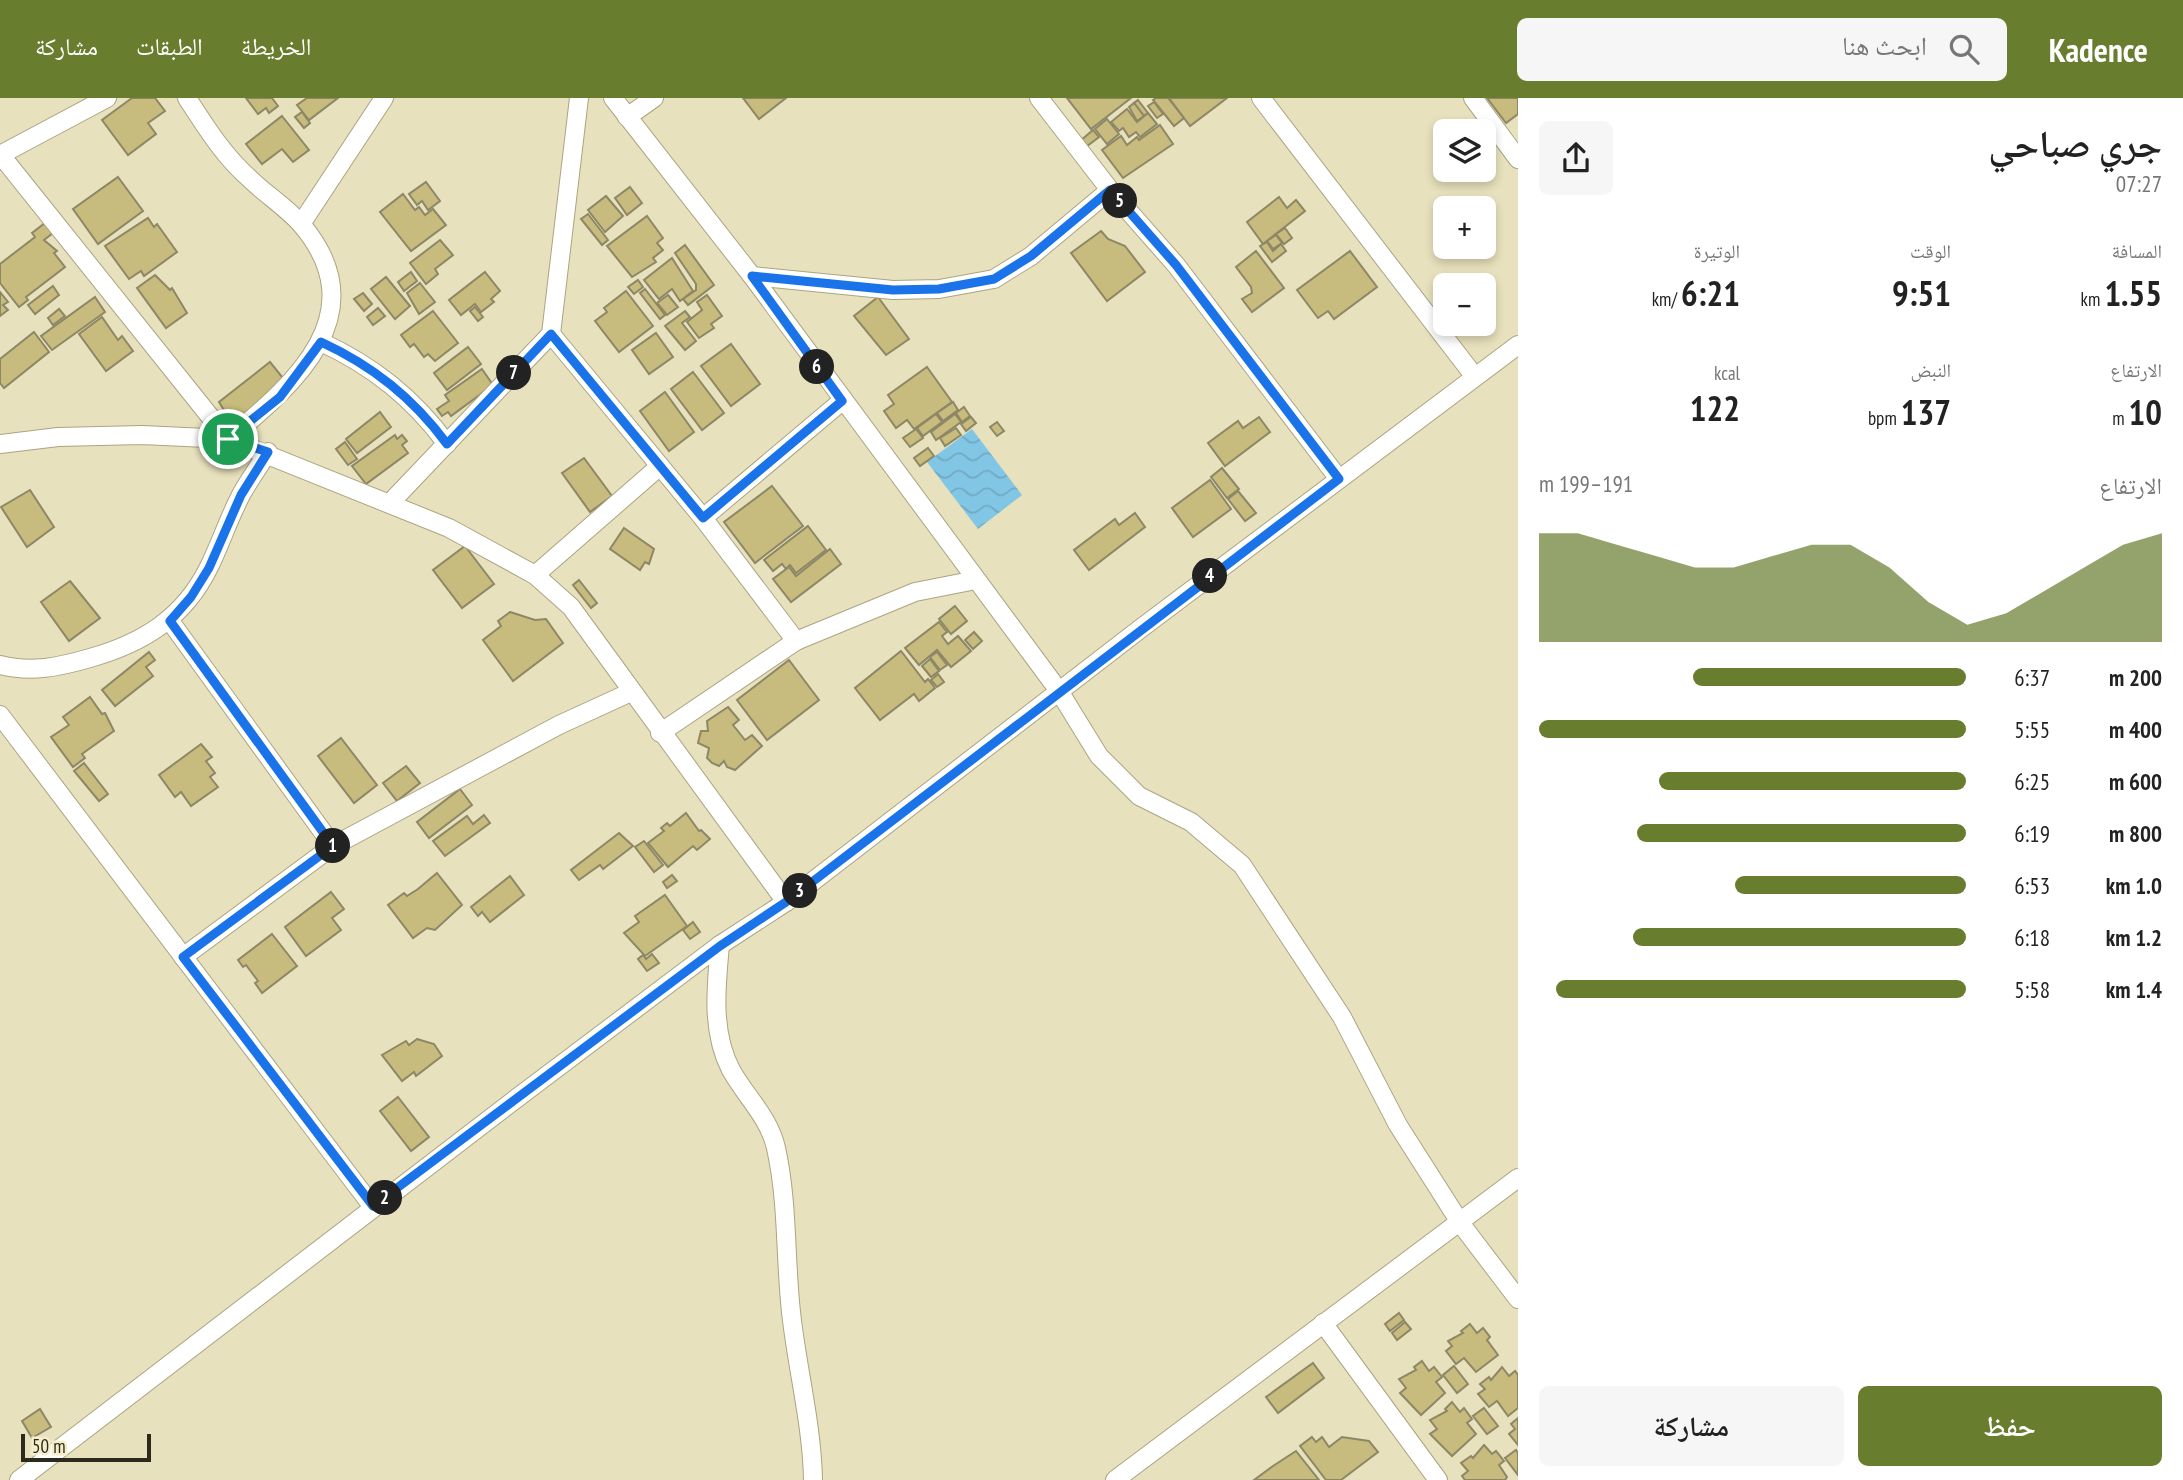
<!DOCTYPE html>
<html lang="ar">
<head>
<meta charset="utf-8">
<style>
  :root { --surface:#fff; --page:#f6f6f6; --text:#222; --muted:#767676; --accent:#687d2d }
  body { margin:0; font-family:"PT Sans Narrow","Noto Naskh Arabic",sans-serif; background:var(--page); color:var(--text); direction:rtl; height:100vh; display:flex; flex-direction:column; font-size:26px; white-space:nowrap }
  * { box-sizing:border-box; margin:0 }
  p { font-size:23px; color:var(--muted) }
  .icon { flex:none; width:38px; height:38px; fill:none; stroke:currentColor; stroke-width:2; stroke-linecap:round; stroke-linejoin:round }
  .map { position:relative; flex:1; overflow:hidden; direction:ltr }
  .side { display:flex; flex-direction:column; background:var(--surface); width:665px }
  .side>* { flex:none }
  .buttons { position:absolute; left:1433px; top:21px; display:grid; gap:14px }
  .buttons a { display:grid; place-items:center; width:63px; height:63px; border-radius:10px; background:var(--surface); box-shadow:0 4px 10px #0003; font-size:35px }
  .scale { position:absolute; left:21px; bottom:18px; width:130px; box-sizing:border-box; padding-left:7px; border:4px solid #2d2a1d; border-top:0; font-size:19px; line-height:24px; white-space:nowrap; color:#2d2a1d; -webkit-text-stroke:5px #f5eeca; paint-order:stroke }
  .pin { position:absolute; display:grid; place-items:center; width:60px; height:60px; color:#fff; margin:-30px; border:4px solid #fff; border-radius:50%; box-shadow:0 2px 7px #0007 }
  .km { position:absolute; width:35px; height:35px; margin:-18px; border-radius:50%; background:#222; color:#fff; font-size:19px; line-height:35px; text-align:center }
  .round { display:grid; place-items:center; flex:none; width:74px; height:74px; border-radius:10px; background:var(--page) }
  .overview { display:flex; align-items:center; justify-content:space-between; height:119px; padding:0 21px }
  h1 { font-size:38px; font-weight:600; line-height:52px }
  .stats { display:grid; grid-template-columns:repeat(3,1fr); gap:10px; height:119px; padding:7px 21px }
  .stats div { display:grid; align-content:center }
  .stats b { font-size:35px; font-weight:600 }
  .stats small { font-size:19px; font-weight:400 }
  .stats p { font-size:19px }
  .chart { height:196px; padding:14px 21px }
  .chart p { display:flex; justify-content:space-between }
  .chart svg { width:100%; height:126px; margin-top:7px; fill:var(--accent); opacity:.7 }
  .button { display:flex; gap:14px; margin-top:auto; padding:14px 21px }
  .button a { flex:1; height:80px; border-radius:10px; background:var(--accent); color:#fff; font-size:28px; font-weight:600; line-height:80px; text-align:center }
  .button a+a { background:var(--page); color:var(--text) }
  ul { padding:0 21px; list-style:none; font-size:23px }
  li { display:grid; grid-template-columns:112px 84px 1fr; align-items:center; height:52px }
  li i { height:18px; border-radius:9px; background:var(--accent) }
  header { display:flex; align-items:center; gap:42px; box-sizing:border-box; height:98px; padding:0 35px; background:var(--accent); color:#fff }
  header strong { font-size:33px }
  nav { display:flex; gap:38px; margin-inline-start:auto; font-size:24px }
  .search { width:490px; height:63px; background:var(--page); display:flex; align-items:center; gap:18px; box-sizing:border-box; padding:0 24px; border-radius:10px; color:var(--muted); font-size:26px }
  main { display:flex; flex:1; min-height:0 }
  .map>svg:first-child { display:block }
</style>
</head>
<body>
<header>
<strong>Kadence</strong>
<div class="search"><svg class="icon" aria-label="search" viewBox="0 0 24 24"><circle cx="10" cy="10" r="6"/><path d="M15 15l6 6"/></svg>ابحث هنا</div>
<nav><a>الخريطة</a><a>الطبقات</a><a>مشاركة</a></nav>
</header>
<main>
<section class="side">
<div class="overview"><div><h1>جري صباحي</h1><p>07:27</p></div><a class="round"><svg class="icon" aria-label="share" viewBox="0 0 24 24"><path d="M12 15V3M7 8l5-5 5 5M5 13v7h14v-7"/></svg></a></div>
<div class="stats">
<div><p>المسافة</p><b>1.55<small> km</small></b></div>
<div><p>الوقت</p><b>9:51</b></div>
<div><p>الوتيرة</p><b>6:21<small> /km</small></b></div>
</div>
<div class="stats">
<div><p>الارتفاع</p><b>10<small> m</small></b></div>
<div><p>النبض</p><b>137<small> bpm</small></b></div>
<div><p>kcal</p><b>122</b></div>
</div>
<div class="chart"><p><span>الارتفاع</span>191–199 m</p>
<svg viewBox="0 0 160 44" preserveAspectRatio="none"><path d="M0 44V6L10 6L20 10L30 14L40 18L50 18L60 14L70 10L80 10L90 18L100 30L110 38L120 34L130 26L140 18L150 10L160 6V44z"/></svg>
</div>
<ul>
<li><b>200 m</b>6:37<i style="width:64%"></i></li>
<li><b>400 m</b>5:55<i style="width:100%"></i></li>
<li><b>600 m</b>6:25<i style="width:72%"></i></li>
<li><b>800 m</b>6:19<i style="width:77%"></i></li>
<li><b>1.0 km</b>6:53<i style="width:54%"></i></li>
<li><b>1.2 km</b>6:18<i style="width:78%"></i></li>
<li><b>1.4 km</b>5:58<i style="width:96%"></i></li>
</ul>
<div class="button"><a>حفظ</a><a>مشاركة</a></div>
</section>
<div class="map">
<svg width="1518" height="1382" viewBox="0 0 1518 1382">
  <defs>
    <pattern id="water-waves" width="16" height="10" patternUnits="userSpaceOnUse" patternTransform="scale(1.75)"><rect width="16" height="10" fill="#82c6e5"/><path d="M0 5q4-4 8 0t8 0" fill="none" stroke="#71aac4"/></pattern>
  </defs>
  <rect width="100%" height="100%" fill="#e8e1bd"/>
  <polygon fill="url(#water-waves)" points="972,331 1022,397 978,431 927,364"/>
  <g fill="#c7bb7d" stroke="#8e8766" stroke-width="2">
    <polygon points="132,0 155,0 165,13 148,25 156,36 128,57 102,22"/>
    <polygon points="246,0 272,0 278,8 269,15 266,10 258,16"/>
    <polygon points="307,0 338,0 309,22 297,7"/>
    <polygon points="743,0 786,0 759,21"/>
    <polygon points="1067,0 1131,0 1091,31"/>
    <polygon points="1156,0 1168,0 1184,20 1174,28 1153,2"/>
    <polygon points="1169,0 1227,0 1190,28"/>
    <polygon points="1487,0 1518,0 1518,16 1506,25"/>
    <polygon points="1138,2 1148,15 1144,18 1134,5"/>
    <polygon points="1154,4 1163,16 1157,20 1148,8"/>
    <polygon points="1134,5 1144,18 1137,23 1129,9"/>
    <polygon points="1127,11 1137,24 1148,15 1157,26 1140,39 1136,34 1129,39 1123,30 1119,33 1111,24"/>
    <polygon points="302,14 310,25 304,30 295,19"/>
    <polygon points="282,18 309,52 293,64 282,51 262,66 246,46"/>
    <polygon points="1107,21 1119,36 1107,46 1095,31"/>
    <polygon points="1160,27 1173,46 1123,80 1102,52 1121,38 1127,47 1137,39 1139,42"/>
    <polygon points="1093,32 1099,39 1086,49 1080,43"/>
    <polygon points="118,79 143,113 98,146 73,111"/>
    <polygon points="426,84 440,103 428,112 422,103 417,107 409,96"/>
    <polygon points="630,89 642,105 627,117 615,100"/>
    <polygon points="403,96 415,112 419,109 425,117 433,111 446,127 411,153 380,114"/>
    <polygon points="606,98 623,118 605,134 588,112"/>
    <polygon points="1279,99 1287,110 1296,102 1305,113 1263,146 1247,124"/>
    <polygon points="588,116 608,142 602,147 581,121"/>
    <polygon points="647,118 663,140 657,145 663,152 653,160 656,164 632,179 607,148"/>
    <polygon points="148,120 154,129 157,126 177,154 144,178 141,173 129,181 105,148"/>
    <polygon points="45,125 53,135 44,142 57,153 54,155 65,169 26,199 28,202 19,209 0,185 0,166 35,139 32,135"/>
    <polygon points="1285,130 1292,140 1284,146 1276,136"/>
    <polygon points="1101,133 1108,141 1125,148 1145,174 1107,203 1071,155"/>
    <polygon points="1276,137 1282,145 1273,151 1267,143"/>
    <polygon points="440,142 453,157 435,171 438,176 426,186 410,165"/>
    <polygon points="1267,144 1273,153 1281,146 1286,153 1272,164 1260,148"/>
    <polygon points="685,147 714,187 688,207 683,201 696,192 696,186 675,155"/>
    <polygon points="1256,153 1284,190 1252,214 1242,201 1252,195 1251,189 1236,169"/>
    <polygon points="1350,153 1377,189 1334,221 1328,213 1318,220 1297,192"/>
    <polygon points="672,160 693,193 680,203 672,191 659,201 644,182"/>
    <polygon points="411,174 417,183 404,193 398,184"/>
    <polygon points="485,174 500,193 491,201 494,204 481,214 475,206 461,217 449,202"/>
    <polygon points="155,177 170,192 172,190 187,215 166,230 137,190"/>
    <polygon points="386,179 410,208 395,221 371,191"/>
    <polygon points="638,182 643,189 634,196 628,189"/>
    <polygon points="420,185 435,204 419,216 407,195"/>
    <polygon points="53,188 59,197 35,216 28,207"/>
    <polygon points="645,191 665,217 660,221 640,195"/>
    <polygon points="626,193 653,228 619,254 595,223 607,214 604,210"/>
    <polygon points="0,194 8,204 3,207 8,212 0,218"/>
    <polygon points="363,195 372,206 364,213 354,201"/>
    <polygon points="668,197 678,209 667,217 657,205"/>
    <polygon points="707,197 722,218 711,226 714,230 699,240 687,224 702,212 697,204"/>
    <polygon points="95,199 105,214 52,252 41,238"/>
    <polygon points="878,199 909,241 886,257 854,218"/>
    <polygon points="475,209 483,219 478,223 470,213"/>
    <polygon points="378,210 385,218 373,227 367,219"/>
    <polygon points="59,211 65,218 53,227 48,220"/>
    <polygon points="433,213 458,245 435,263 428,256 424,259 414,246 410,249 401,237"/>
    <polygon points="685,213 690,219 682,225 696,243 685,252 665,228"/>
    <polygon points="102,219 118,242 122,238 133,253 106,273 79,236"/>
    <polygon points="34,234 49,254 4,290 0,285 0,261"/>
    <polygon points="656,235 673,259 649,276 632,252"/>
    <polygon points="731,246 760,286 731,308 701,268"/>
    <polygon points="468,249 481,266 447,292 434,275"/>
    <polygon points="270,264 287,285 233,327 219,304"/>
    <polygon points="927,269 952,304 914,331 907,322 896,330 884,313 894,306 888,297"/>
    <polygon points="482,271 493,287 451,318 448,314 442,318 437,311 449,303 445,297"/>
    <polygon points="693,274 724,315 702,332 671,291"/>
    <polygon points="665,294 694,334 669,353 640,313"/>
    <polygon points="953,304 958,312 943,323 937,315"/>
    <polygon points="964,309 970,318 962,324 956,315"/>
    <polygon points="380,314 391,329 357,355 346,341"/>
    <polygon points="936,316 942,324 923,338 917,330"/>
    <polygon points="955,316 961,324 936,342 931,334"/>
    <polygon points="971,319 976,325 966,333 961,326"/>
    <polygon points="1259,319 1270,334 1225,368 1208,345 1238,323 1243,330"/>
    <polygon points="997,324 1004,333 997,338 990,329"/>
    <polygon points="956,330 961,337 945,348 940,340"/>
    <polygon points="916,331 923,340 910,349 903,340"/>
    <polygon points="395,337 397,341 402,337 407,343 402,347 408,355 366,386 352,368"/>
    <polygon points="345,344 357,361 348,367 336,351"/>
    <polygon points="928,350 934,358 920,368 914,360"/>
    <polygon points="584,360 612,398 590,414 562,375"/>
    <polygon points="1222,370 1239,391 1227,400 1211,379"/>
    <polygon points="1210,382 1231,411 1193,439 1172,410"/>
    <polygon points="772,388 803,428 755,465 724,424"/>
    <polygon points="30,392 54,429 27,449 1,409"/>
    <polygon points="1238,393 1256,415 1245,423 1228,401"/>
    <polygon points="1135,415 1145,429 1089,472 1074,452 1115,421 1119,427"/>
    <polygon points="808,428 826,452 796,475 790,467 786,471 782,466 773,473 764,462"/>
    <polygon points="624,430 654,451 649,466 645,464 640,472 610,451"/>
    <polygon points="465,448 494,486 462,510 433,472"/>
    <polygon points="830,451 841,466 791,504 773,481 789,469 796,478"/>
    <polygon points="579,482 597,505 591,510 573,487"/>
    <polygon points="70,483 100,520 69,543 41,504"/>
    <polygon points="955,508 967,523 951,536 939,521"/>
    <polygon points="510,514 535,522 546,521 563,545 513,583 483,542 501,528 498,523"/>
    <polygon points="939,524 947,534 942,538 948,546 958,538 971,553 951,569 937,552 919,567 905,550"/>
    <polygon points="974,534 982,543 973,551 965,542"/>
    <polygon points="901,553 925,584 928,581 935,590 919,603 914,596 880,622 855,590"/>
    <polygon points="149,554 155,562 146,569 153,578 115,608 102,592"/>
    <polygon points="937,554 947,567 940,572 930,559"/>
    <polygon points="930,561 939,573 931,579 922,568"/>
    <polygon points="789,562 819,602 767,642 737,602"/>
    <polygon points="938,576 944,584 937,589 931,582"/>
    <polygon points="90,599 102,616 105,615 114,633 82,656 85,660 73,669 51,639 69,627 63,619"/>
    <polygon points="728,609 739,622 733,627 745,642 752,637 762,648 735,672 727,669 724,663 719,668 712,665 707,660 709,650 698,645 701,633 708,633 707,623"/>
    <polygon points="341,640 377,687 354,705 318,658"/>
    <polygon points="201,646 212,659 206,663 215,675 210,679 218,689 191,708 181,694 175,699 159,677"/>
    <polygon points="84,665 108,696 99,703 74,673"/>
    <polygon points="406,668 420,685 397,703 383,685"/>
    <polygon points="460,691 472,707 429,740 417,724"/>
    <polygon points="686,715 699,733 701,732 710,741 697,752 693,748 668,769 648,745 664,733 661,730 667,725 670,728"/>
    <polygon points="484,717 490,725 445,758 433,743 467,718 473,726"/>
    <polygon points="619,735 633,748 603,771 600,767 579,782 571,772"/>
    <polygon points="644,743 663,767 654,774 635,749"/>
    <polygon points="437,775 462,807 435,832 427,830 413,840 388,807 404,795 407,798 418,791"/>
    <polygon points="672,777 677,783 667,790 663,784"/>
    <polygon points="510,778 524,797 490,824 482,814 478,818 471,809"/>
    <polygon points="331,794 344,811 332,820 341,832 306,858 285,829"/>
    <polygon points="665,797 687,828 645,858 624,835 639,824 635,818"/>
    <polygon points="693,824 700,834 690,841 683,832"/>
    <polygon points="272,836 297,868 262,895 255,885 258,883 246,867 243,869 238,862"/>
    <polygon points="652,856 659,865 647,873 638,861 643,857 646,861"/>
    <polygon points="417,941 434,946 442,958 416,978 414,974 402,983 382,957 406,943 409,947"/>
    <polygon points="398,999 429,1039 411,1053 380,1013"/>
    <polygon points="1399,1215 1404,1222 1390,1233 1385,1226"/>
    <polygon points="1405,1224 1411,1231 1397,1242 1392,1235"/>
    <polygon points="1470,1226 1477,1235 1483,1230 1490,1239 1487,1242 1498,1257 1476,1274 1464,1260 1456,1266 1446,1253 1452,1248 1448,1243 1463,1235 1461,1233"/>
    <polygon points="1422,1263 1429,1273 1434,1269 1442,1279 1436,1284 1445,1295 1421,1317 1400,1295 1406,1290 1399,1281 1416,1272 1414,1269"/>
    <polygon points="1313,1265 1324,1280 1278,1315 1266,1299"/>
    <polygon points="1454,1268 1468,1286 1457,1295 1443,1277"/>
    <polygon points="1502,1269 1509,1278 1515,1273 1518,1277 1518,1310 1508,1318 1497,1303 1489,1309 1478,1296 1485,1291 1480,1286 1489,1279 1491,1282"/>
    <polygon points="1452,1304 1460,1314 1464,1310 1472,1321 1467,1325 1476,1336 1452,1358 1430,1336 1437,1331 1430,1322 1447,1313 1445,1311"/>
    <polygon points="1484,1310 1498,1328 1487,1336 1473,1318"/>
    <polygon points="40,1311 51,1329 32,1340 22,1323"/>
    <polygon points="1518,1320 1518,1347 1509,1336 1515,1331 1511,1326"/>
    <polygon points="1312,1339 1316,1344 1322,1339 1329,1349 1342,1339 1369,1343 1378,1354 1341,1382 1326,1382 1300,1348"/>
    <polygon points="1484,1347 1492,1356 1496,1353 1504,1363 1499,1367 1507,1379 1505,1382 1465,1382 1462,1378 1468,1373 1461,1365 1471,1358 1473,1360"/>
    <polygon points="1516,1352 1518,1355 1518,1377 1505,1360"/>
    <polygon points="1296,1353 1319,1382 1254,1382 1273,1368"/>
  </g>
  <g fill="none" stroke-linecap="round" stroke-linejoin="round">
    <g stroke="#aba482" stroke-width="20">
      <g id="minor">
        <polyline points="613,0 752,178 1059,593 1099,658 1139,698 1191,724 1242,767 1342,919 1398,1027 1461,1126 1518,1201"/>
        <polyline points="1039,0 1110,92 1176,167 1339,381"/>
        <polyline points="1261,0 1475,279"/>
        <polyline points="1473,0 1518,61"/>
        <polyline points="627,19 654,0"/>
        <path d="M0 56 228 341C295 286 377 215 301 126 286 109 265 96 249 80 223 57 206 29 187 0"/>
        <polyline points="0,57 107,0"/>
        <polyline points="301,126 384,0"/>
        <polyline points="752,178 893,192 939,191 994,181 1031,158 1110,92"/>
        <polyline points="551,236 703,420 796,543"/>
        <path d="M321 244C373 268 413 300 447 346"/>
        <polyline points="0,346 58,339 142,337 228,341 449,430 535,477 571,509 786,804"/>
        <polyline points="390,405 551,236 579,0"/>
        <polyline points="703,420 842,303"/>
        <polyline points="535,477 660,368"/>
        <polyline points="170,523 333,748"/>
        <path d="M0 567C31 575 59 569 90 560 143 545 184 520 209 469 221 445 229 419 242 395 250 381 259 368 268 354"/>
        <polyline points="0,617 373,1109"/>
        <polyline points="660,635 796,543 915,494 976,482"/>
        <path d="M720 847C716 889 711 934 731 972 746 999 769 1019 776 1050 788 1104 785 1159 791 1214 797 1270 812 1326 813 1382"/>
        <polyline points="183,859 333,748 559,627 631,594"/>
        <polyline points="1323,1225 1438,1382"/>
        <polyline points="19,1382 517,1000 720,847 786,804 1140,531 1518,247"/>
        <polyline points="1115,1382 1518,1080"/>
      </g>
    </g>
    <use href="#minor" stroke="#fff" stroke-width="18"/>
  </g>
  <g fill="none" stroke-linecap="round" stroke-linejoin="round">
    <g stroke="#fff" stroke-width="14">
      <path id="route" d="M1110 92 1176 167 1339 381 786 804 720 848 373 1108 183 859 333 748 170 523 191 499 209 470 241 397 268 354 228 341 280 299 321 244C373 268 413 300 447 346L551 236 703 420 842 303 752 178 893 192 939 191 994 181 1031 158Z"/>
    </g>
    <use href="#route" stroke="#1a73e8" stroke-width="9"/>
  </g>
</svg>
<div class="buttons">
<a><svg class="icon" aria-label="layers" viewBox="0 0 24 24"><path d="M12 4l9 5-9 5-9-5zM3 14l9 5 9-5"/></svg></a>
<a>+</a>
<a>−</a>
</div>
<div class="scale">50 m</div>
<div class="pin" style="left:228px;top:341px;background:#1e9e55"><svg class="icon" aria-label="arrive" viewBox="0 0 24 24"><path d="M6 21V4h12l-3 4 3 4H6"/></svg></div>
<b class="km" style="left:333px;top:748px">1</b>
<b class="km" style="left:385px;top:1100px">2</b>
<b class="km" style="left:800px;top:793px">3</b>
<b class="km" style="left:1210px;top:478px">4</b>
<b class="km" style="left:1120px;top:103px">5</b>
<b class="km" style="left:817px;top:269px">6</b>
<b class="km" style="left:514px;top:275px">7</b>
</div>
</main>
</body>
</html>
